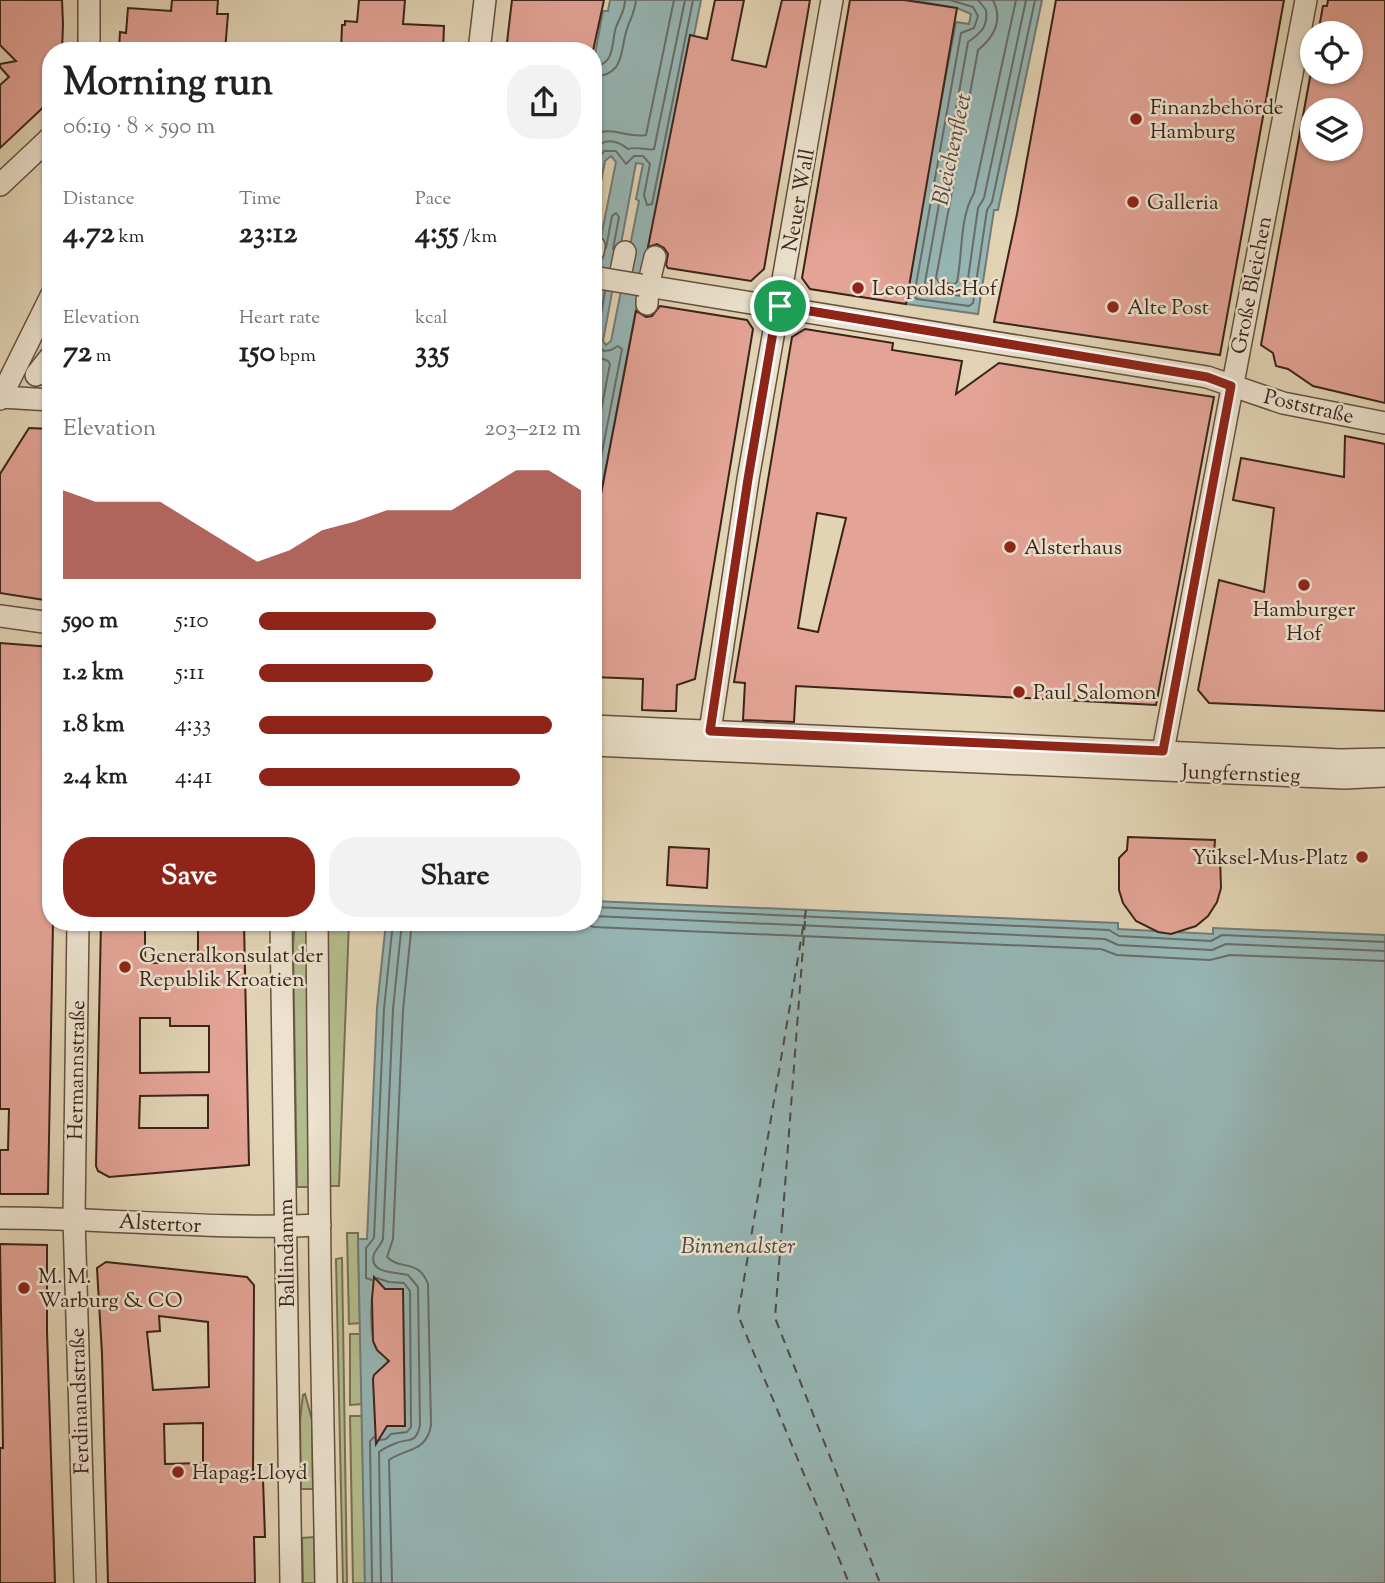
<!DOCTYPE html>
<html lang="en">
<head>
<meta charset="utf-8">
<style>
  :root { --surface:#fff; --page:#f2f2f2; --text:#222; --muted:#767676; --accent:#8f2418 }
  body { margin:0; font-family:"Sorts Mill Goudy",serif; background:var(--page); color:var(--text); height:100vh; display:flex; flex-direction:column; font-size:26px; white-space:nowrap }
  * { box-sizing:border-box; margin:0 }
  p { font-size:23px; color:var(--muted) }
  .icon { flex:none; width:38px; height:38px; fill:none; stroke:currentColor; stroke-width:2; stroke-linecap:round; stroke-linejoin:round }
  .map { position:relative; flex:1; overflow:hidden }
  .details { position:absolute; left:42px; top:42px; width:560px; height:889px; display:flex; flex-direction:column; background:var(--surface); border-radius:28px; box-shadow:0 2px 5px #0004 }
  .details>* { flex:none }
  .controls { position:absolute; left:1300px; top:21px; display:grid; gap:14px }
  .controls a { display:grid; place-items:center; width:63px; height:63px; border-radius:50%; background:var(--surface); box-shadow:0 2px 5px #0004; font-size:35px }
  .pin { position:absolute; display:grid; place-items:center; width:60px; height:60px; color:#fff; margin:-30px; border:4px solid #fff; border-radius:50%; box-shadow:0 2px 7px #0007 }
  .round { display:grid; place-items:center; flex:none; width:74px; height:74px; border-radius:28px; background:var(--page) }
  .headline { display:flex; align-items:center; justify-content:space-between; height:119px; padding:0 21px }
  h1 { font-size:38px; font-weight:700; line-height:52px }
  .figures { display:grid; grid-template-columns:repeat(3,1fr); gap:10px; height:119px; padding:7px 21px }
  .figures div { display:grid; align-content:center }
  .figures b { font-size:30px; font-weight:700 }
  .figures small { font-size:19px; font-weight:400 }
  .figures p { font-size:19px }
  .chart { height:196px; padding:14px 21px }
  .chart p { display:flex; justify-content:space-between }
  .chart svg { width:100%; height:126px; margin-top:7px; fill:var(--accent); opacity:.7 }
  .cta { display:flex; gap:14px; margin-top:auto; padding:14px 21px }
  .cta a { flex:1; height:80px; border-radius:28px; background:var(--accent); color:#fff; font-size:28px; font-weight:700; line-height:80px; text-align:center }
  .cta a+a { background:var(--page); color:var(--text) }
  ul { padding:0 21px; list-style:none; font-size:23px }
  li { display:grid; grid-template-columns:112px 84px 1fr; align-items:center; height:52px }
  li i { height:18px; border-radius:9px; background:var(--accent) }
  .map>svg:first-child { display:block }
</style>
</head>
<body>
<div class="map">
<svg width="1385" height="1583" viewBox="0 0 1385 1583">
  <rect width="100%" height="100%" fill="#e2d3b4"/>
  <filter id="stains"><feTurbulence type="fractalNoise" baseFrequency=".00286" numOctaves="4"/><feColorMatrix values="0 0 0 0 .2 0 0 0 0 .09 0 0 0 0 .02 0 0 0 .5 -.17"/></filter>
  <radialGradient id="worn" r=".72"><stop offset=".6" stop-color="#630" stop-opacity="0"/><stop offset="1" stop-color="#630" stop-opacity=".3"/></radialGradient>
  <g fill="#b3bc8d" stroke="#777054" stroke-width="2">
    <polygon points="295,922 308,922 309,1187 297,1187 293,946"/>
    <polygon points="328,922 349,922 339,1186 328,1186"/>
    <polygon points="347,1233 358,1233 358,1239 360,1323 349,1324"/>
    <polygon points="342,1258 347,1583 343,1583 336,1259"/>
    <polygon points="350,1334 361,1334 362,1404 350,1405"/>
    <polygon points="305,1394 312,1420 313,1489 301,1489 300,1420 303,1395"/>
    <polygon points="350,1416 362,1416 365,1583 353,1583"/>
    <polygon points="314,1537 315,1583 303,1583 302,1538"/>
  </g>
  <g fill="#96b6b5" stroke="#727b77" stroke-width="2" fill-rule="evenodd">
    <path d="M610 0H701L653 239H650L646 256 593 536V277L616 162 611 156 605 161 593 223V65L603 11H608ZM636 163 643 164 636 199 639 201 611 341 606 345 603 341Z"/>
    <polygon points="912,0 1042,0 998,210 994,210 978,314 906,304 928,170 956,22 969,24 971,14 957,8"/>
    <path d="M593 901 1118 923V929L1213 934V928L1385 935V1583H365L358 1239H367L377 1008 386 922H593ZM379 1285 385 1291 379 1352C369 1341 370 1302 374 1288ZM387 1337 405 1426H389Z"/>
  </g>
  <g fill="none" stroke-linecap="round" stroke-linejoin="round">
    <g stroke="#686c68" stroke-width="2">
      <polyline points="950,0 973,7 978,16 974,28 961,33 914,296 917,299 969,306 973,303 987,210 992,202 1035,0"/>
      <path d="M978 0 986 10C988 27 981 33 968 42L924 288 926 291 962 296 966 293 978 208 984 198 1026 0"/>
      <path d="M993 0C1003 20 994 37 978 50L936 278 939 282 954 284 957 282C963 253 959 219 974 193L1016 0"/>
      <path d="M593 67C616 64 611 43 616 27 620 17 625 11 625 0"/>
      <path d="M593 77C624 75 620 54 626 32 629 21 635 13 636 0"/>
      <path d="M593 135C613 125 627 139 646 135L674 0"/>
      <path d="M593 150C604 138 616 139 628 149 637 146 649 151 654 149L685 0"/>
      <polyline points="593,186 599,158 604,151 616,151 626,164 634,156 643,156 650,164 644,195 647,205 652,204 693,0"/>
      <polyline points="606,248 612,216 616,213 619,217 613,249"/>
      <polyline points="593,355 608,361 610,364 593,452"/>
      <polyline points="593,499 622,349 618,346 611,350 604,351 596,344 605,291"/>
      <polyline points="593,907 1109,930 1119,936 1211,941 1222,935 1385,942"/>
      <polyline points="593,916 1105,939 1118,945 1212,950 1226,944 1385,951"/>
      <polyline points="580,922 594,927 1101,949 1117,955 1210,960 1230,955 1385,961"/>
      <polyline points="377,1278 389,1282 404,1283 410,1291 411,1427 407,1432 391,1434 386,1439 380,1440"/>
      <polyline points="372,1280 366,1278 366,1248 374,1238 384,1009 393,922"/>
      <polyline points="372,1583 370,1441 374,1437"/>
      <path d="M381 1583 379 1452C383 1449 389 1446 394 1444 407 1437 416 1446 420 1425L418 1287 408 1275C396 1272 368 1274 374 1254 376 1249 381 1245 383 1239L393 1009 402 922"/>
      <path d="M392 1583 389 1460C406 1448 427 1452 431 1425L428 1284C418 1258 401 1271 387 1257L393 1239 403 1010 412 922"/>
    </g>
    <g stroke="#524841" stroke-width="2" stroke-dasharray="9 7" stroke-linecap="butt">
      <polyline points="806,910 738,1315 849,1583"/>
      <polyline points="805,921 775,1318 880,1583"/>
    </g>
  </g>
  <g fill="#e3a396" stroke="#3b231a" stroke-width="2" fill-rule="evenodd">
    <polygon points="0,0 62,0 63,24 62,51 51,51 51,100 0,148 0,85 9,77 0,67 0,64 16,61 0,45"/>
    <polygon points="172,0 218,0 217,14 228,14 225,51 119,51 120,32 126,33 128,8 171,11"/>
    <polygon points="359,0 405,0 403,24 444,26 443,51 341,51 342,25 345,25 345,21 357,22"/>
    <polygon points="512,0 604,0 593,51 506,51"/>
    <polygon points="715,0 744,0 732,60 766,67 782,0 810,0 764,269 751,281 668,268 666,265 668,254 664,248 657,244 648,247 690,35 707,39"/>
    <polygon points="850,0 904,0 957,8 906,304 810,289 802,278"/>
    <polygon points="1056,0 1284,0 1220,355 994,322 1017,214"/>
    <path d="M1328 0H1385V403L1313 386 1288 369 1276 366 1273 353 1261 345 1311 72H1351V33H1318L1323 6H1327ZM1312 110H1351V149H1312Z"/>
    <polygon points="660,306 747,320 753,329 695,679 677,685 676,711 666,711 642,710 643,679 593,677 593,536 636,311 646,317 652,316"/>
    <path d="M805 329 893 343 892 350 962 361 956 394 999 363 1214 397 1156 705 796 686 794 722 743 720 745 683 734 682 792 337ZM817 513 846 518 818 632 798 628Z"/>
    <polygon points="29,428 51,429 51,601 0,593 0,474"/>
    <polygon points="1345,436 1385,444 1385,711 1209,703 1198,690 1219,580 1264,592 1274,508 1233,500 1241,458 1344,477"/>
    <polygon points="0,643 51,647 51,922 53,922 48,1194 0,1194 0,1150 8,1150 9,1109 0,1109"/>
    <polygon points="1128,837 1215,840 1214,854 1220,858 1221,888 1217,902 1208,916 1196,926 1171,934 1158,932 1136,921 1123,903 1119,890 1119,858 1127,850"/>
    <polygon points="669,847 709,849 707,888 667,885"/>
    <path d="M101 922H145V963H198V922H244L249 1165 109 1177 98 1171 96 1166ZM140 1018H170V1026H209V1072L140 1073ZM208 1095V1128H139L140 1096Z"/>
    <polygon points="0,1244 47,1245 47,1331 55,1583 0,1583 0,1448 3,1448"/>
    <path d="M106 1262 247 1277 254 1285 253 1479H263L265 1537H254L255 1583H108L102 1354 97 1268ZM159 1316 208 1322 209 1387 153 1390 147 1332 160 1331ZM203 1423V1463L165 1464 164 1424Z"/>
    <polygon points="374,1277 385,1289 403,1289 405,1426 387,1426 376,1444 373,1379 374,1375 389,1361 377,1350 373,1341 372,1299"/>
  </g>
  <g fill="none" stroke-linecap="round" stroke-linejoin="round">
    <g stroke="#654f40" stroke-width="24">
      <g id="minor">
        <polyline points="89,0 89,51"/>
        <polyline points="479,51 485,0"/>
        <polyline points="0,185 51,137"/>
        <polyline points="593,252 594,246"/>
        <polyline points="619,281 625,252"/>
        <polyline points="641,285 1207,377 1283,403 1385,423"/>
        <polyline points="647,304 648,286 655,257"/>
        <polyline points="36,375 51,356"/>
        <polyline points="1,397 51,400"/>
        <polyline points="0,399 51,296"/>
        <polyline points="0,616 51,623"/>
        <polyline points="593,726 1340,760 1385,759"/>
        <polyline points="710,731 748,479 832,0"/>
        <polyline points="593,745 1345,778 1385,776"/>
        <polyline points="1156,763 1163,751 1306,0"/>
        <polyline points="78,922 74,1218 85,1583"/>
        <polyline points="281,922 291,1583"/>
        <polyline points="317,922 320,1268 326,1583"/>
        <path d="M0 1218C107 1218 213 1230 320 1225"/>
      </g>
    </g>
    <use href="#minor" stroke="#ece2ce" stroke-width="21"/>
    <g stroke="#654f40" stroke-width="24" stroke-linecap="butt">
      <polyline id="minor-bridge" points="593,277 641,285"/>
    </g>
    <use href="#minor-bridge" stroke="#ece2ce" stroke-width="21"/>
  </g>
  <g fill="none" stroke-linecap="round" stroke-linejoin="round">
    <g stroke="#fff" stroke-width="14">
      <polygon id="route" points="780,306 1207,377 1231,386 1163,751 710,731 748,479 773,332"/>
    </g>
    <use href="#route" stroke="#8f2418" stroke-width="9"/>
  </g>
  <g fill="#8f2418" stroke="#ece2ce" stroke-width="2.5">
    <circle cx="1136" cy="119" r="7"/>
    <circle cx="1133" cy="202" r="7"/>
    <circle cx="858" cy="288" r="7"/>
    <circle cx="1113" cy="307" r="7"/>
    <circle cx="1010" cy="547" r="7"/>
    <circle cx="1304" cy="585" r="7"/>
    <circle cx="1019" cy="692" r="7"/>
    <circle cx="1362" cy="857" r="7"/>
    <circle cx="125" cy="967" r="7"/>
    <circle cx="24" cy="1288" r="7"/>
    <circle cx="178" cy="1472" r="7"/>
  </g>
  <g text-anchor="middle" stroke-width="5" stroke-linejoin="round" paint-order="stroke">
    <g font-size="21" fill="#3b231a" stroke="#ece2ce" text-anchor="start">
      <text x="1150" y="114">Finanzbehörde<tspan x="1150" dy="24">Hamburg</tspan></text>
      <text x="1147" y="209">Galleria</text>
      <text x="872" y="295">Leopolds-Hof</text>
      <text x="1127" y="314">Alte Post</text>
      <text x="1024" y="554">Alsterhaus</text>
      <text x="1304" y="616" text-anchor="middle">Hamburger<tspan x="1304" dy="24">Hof</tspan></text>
      <text x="1033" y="699">Paul Salomon</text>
      <text x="1348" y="864" text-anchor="end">Yüksel-Mus-Platz</text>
      <text x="139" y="962">Generalkonsulat der<tspan x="139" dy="24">Republik Kroatien</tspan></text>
      <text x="38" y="1283">M. M.<tspan x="38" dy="24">Warburg &amp; CO</tspan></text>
      <text x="192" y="1479">Hapag-Lloyd</text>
    </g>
    <g font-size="21" fill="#3b231a" stroke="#ece2ce">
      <text transform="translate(798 200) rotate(-80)" y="7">Neuer Wall</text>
      <text transform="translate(1251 285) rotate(-79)" y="7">Große Bleichen</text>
      <text transform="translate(1309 406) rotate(13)" y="7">Poststraße</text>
      <text transform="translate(1241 773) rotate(2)" y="7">Jungfernstieg</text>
      <text transform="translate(76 1070) rotate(-89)" y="7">Hermannstraße</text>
      <text transform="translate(160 1223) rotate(3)" y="7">Alstertor</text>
      <text transform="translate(286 1253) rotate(-91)" y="7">Ballindamm</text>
      <text transform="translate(79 1401) rotate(-92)" y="7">Ferdinandstraße</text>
    </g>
    <g font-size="23" font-style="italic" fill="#524841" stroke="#ece2ce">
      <text transform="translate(951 149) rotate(-78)" y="8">Bleichenfleet</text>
      <text x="738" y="1253">Binnenalster</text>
    </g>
  </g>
  <rect width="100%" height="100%" filter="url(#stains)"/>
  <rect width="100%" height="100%" fill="url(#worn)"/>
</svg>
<div class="controls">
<a><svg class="icon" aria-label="locate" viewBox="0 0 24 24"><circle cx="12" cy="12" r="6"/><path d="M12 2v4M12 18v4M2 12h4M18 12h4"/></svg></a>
<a><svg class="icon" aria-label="layers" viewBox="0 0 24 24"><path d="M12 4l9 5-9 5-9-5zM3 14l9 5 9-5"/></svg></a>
</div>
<div class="pin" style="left:780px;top:306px;background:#1e9e55"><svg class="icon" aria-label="arrive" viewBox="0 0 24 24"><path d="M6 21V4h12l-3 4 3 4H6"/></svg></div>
<section class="details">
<div class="headline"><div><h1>Morning run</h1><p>06:19 · 8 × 590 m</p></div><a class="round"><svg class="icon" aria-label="share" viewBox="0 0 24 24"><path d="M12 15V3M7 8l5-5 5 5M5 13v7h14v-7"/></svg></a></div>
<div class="figures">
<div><p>Distance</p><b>4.72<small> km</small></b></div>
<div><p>Time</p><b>23:12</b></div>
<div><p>Pace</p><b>4:55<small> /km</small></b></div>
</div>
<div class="figures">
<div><p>Elevation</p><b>72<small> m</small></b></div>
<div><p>Heart rate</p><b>150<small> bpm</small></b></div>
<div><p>kcal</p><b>335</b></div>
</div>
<div class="chart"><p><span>Elevation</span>203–212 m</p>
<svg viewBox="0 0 160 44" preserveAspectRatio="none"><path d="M0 44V13L10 17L20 17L30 17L40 24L50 31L60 38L70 34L80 27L90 24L100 20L110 20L120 20L130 13L140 6L150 6L160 13V44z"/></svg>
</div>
<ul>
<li><b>590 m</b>5:10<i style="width:55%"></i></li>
<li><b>1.2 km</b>5:11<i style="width:54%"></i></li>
<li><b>1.8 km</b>4:33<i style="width:91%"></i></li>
<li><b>2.4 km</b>4:41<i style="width:81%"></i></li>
</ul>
<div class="cta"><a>Save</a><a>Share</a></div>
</section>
</div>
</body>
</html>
